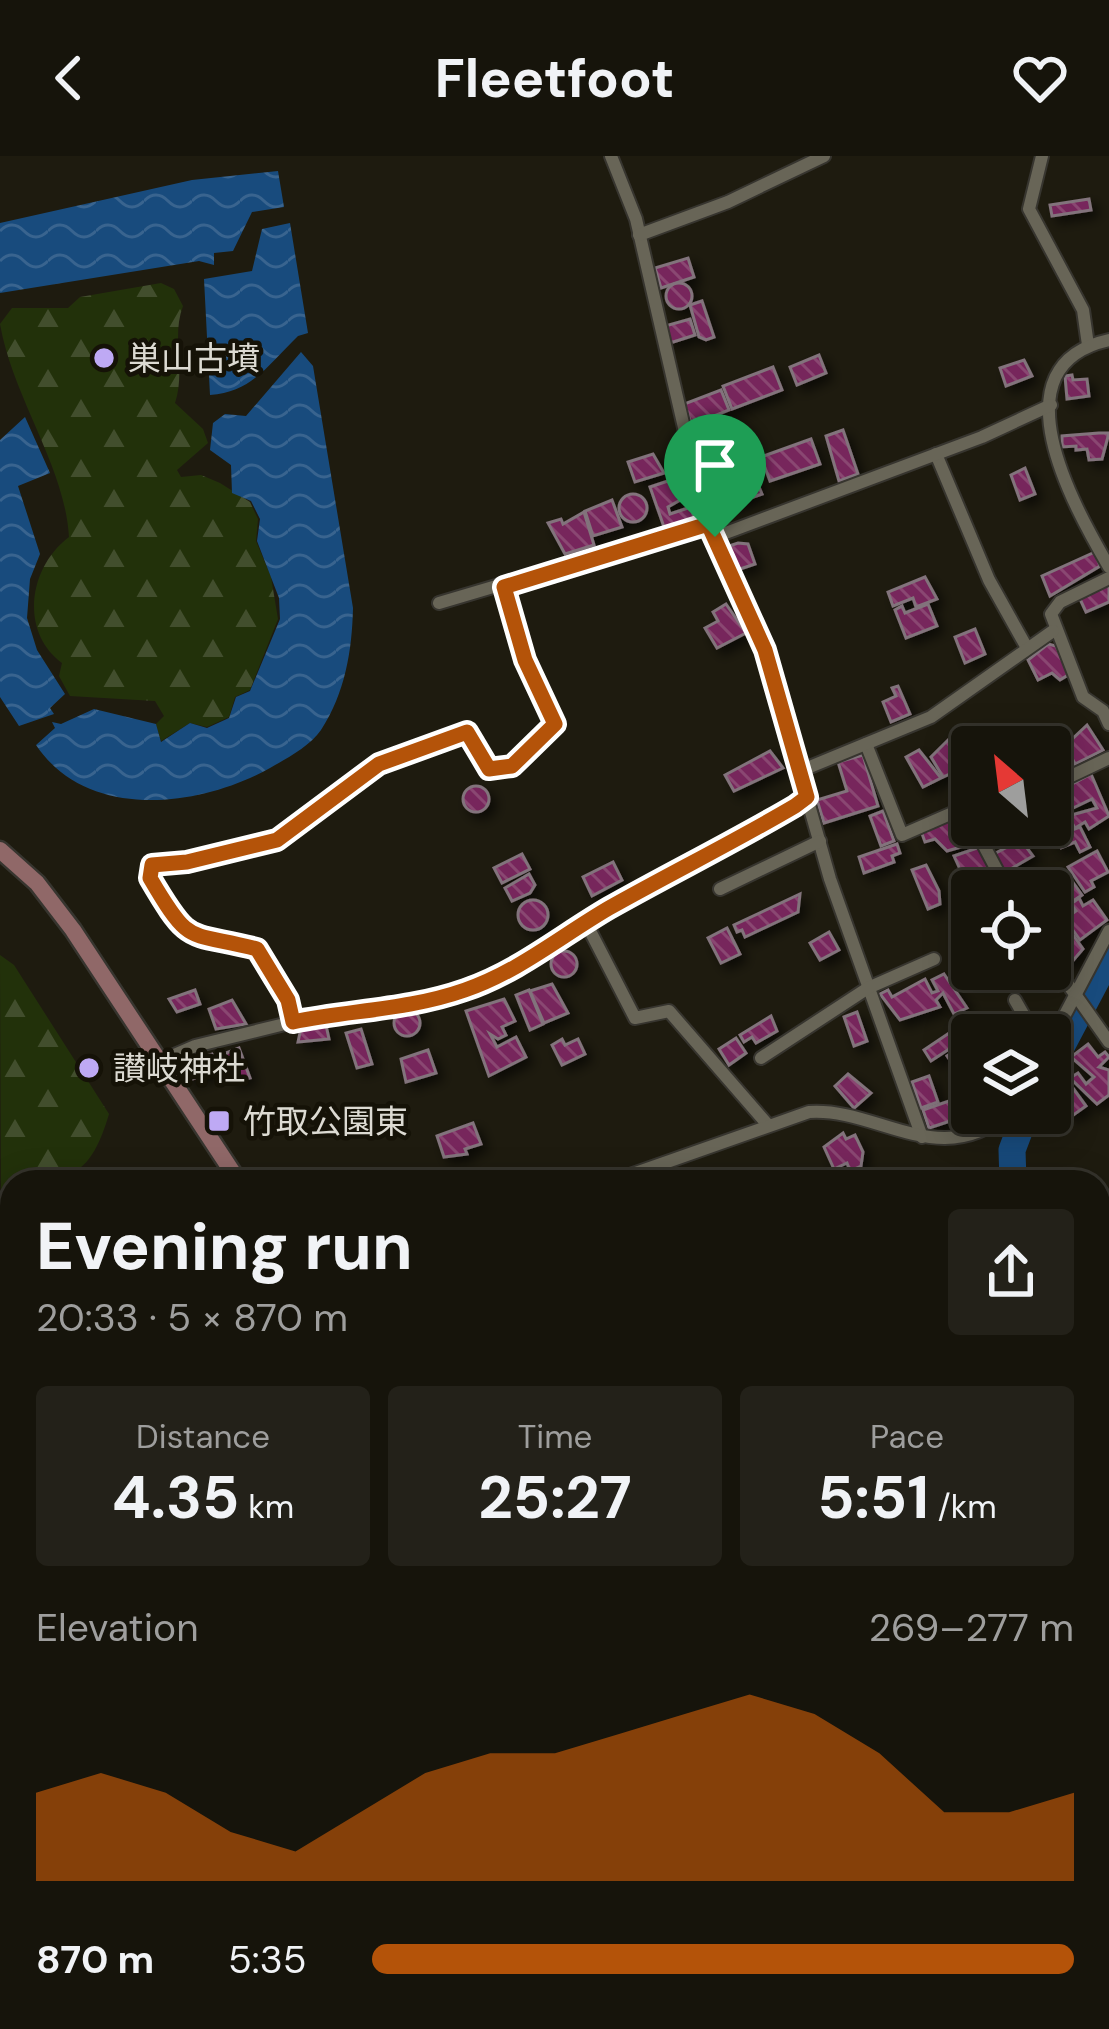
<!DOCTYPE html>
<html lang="en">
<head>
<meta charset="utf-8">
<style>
  :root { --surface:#16140b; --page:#232119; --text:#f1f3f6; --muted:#9e9e9d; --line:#35332c; --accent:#b45309 }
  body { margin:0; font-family:"DM Sans","Noto Sans JP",sans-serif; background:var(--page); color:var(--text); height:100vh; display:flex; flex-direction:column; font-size:45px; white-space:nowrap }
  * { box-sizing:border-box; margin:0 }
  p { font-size:39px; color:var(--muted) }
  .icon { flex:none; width:66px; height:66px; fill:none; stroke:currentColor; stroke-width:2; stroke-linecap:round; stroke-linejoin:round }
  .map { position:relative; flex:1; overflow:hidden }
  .side { position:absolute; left:0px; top:1014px; width:1110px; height:861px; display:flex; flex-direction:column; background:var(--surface); border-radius:36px 36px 0 0; box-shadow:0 6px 30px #0003,0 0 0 3px var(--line) }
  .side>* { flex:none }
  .needle { width:78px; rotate:332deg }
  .tools { position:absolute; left:951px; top:570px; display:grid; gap:24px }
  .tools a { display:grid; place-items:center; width:120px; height:120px; border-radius:12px; background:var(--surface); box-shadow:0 6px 30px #0003,0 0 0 3px var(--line); font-size:60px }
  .pin { position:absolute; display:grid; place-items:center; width:102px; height:102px; color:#fff; margin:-123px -51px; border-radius:50% 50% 50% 0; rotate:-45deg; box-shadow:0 0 12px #0007 }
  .pin .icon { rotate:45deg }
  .round { display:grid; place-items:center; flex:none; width:126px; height:126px; border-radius:12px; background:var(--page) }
  .head { display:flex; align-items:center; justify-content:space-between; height:204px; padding:0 36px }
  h1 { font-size:66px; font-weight:700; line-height:90px }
  .figures { display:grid; grid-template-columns:repeat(3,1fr); gap:18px; height:204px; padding:12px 36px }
  .figures div { display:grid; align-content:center; border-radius:12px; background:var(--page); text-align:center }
  .figures b { font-size:60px; font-weight:700 }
  .figures small { font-size:33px; font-weight:400 }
  .figures p { font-size:33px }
  .chart { height:336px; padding:24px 36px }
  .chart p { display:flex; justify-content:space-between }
  .chart svg { width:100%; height:216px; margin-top:12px; fill:var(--accent); opacity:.7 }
  ul { padding:0 36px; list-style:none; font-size:39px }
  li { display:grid; grid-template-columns:192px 144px 1fr; align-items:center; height:90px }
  li i { height:30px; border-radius:15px; background:var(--accent) }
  header { display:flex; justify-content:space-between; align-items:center; height:156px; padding:0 36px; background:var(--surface); font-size:54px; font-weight:700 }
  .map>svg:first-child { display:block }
</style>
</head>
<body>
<header><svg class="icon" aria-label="back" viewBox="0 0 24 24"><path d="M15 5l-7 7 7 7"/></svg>Fleetfoot<svg class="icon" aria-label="heart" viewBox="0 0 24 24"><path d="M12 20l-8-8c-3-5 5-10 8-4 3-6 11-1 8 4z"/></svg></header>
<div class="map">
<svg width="1109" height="1873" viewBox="0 0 1109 1873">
  <defs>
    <pattern id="forest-firs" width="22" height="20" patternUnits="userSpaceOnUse" patternTransform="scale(3)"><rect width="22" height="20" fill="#22310a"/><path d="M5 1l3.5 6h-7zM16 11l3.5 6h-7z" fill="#424e2d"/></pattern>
    <pattern id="water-waves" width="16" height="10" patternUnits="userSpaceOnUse" patternTransform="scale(3)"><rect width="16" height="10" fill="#184b7d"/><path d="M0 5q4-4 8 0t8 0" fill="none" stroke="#39648f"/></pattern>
    <pattern id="building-back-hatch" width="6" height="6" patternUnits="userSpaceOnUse" patternTransform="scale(3)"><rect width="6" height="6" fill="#77285b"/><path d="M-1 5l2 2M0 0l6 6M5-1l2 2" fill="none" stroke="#8a4772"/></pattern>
    <filter id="shadow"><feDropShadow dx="6" dy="6" stdDeviation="6" flood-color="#0009"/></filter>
  </defs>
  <rect width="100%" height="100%" fill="#1e1b0f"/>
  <g fill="url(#forest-firs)">
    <path d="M161 127 174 133 183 150C171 181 186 214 175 247L203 273 208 287 177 314 181 321 201 319 220 327 250 346 258 363 256 385 271 421 278 463 250 534 235 541 229 561 207 571 190 567 161 585 156 568 164 560 155 545 70 540 59 520 62 507C19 475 29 411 69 381 65 310 13 242 0 168L12 152H68L80 141Z"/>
    <path d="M0 799 14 809 109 958C91 1018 73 1026 12 1026V1050L1 1056Z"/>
    <polygon points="0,1724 12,1724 12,1850 0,1859"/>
  </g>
  <g fill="url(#water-waves)">
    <polygon points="278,15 284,51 252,56 233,95 214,97 214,109 199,105 0,137 0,67 192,24"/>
    <path d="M290 67 308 177 298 180C267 210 252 236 210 239L204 123 252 115 262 73Z"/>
    <path d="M301 196 313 210 353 452C352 495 345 537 321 574 310 590 286 603 270 612 200 651 88 666 36 589L55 572 52 566 61 568 94 553 156 568 161 586 190 567 207 572 229 562 236 541 250 535 280 463 279 442 257 385 260 363 251 345 232 337 231 309 210 294 213 267 225 258 246 260Z"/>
    <polygon points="25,261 50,317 18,330 40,398 30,423 27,462 37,494 65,538 50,552 54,558 19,570 0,541 0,284"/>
  </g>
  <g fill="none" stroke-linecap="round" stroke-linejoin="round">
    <g stroke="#184b7d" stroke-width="27">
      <polyline points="1050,912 1109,800"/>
      <polyline points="1013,1026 1012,994 1026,957"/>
      <polyline points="909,1863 915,1873"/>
    </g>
  </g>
  <g fill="url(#building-back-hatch)" stroke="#82737b" stroke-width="3" filter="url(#shadow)">
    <polygon points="1089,43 1091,54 1052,60 1050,49"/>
    <polygon points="688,102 694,121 661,132 655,112"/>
    <circle cx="679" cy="140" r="13"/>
    <polygon points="702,145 714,181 706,184 699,181 690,149"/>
    <polygon points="690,163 695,179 670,187 665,170"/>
    <polygon points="819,199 826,217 797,229 790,211"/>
    <polygon points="1024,204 1032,220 1006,230 1000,212"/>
    <polygon points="773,211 782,234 732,253 723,230"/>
    <polygon points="1072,219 1073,224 1087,223 1089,240 1067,243 1065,220"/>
    <polygon points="721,234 729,254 692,269 684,248"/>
    <polygon points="843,274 858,318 839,325 826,280"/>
    <polygon points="1099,277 1109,277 1102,303 1089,304 1087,293 1076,294 1076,290 1062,291 1062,280"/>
    <polygon points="811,283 820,308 770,325 761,301"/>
    <polygon points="653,298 664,317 635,326 628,306"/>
    <polygon points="742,298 745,310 715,318 721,341 707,345 698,310"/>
    <polygon points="751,312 762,338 733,348 726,327"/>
    <polygon points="1025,312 1035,338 1020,344 1011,319"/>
    <polygon points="683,320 689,339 668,351 670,358 691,351 695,365 665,374 650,331"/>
    <circle cx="633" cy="352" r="14"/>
    <polygon points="612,344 622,371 593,380 585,355"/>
    <polygon points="584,356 594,389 565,398 548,367 561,363 563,368"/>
    <polygon points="738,387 748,388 755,408 737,414 729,390"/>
    <polygon points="1095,396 1100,410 1050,440 1042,420"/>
    <polygon points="925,421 937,443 916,451 913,442 893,450 888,436"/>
    <polygon points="1109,428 1109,446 1086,456 1079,441"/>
    <polygon points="726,448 746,477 717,492 705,472 718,465 713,456"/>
    <polygon points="928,448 937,470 906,482 895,454 902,450 905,457"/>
    <polygon points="975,473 985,498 965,507 955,481"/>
    <polygon points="1048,488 1056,490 1062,502 1068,519 1060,524 1052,517 1038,524 1028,504"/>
    <polygon points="898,530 910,558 891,566 883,546 896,540 892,532"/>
    <polygon points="1087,569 1103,594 1075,608 1061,581 1069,586"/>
    <polygon points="1056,580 1074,613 1065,618 1057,604 1050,608 1050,591 1037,591"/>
    <polygon points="948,584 952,590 960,585 972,603 972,619 965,611 943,621 931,601"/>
    <polygon points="919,594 941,622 923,631 906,601"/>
    <polygon points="770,595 783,612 734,635 725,619"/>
    <polygon points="863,599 878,650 824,667 817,644 847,635 838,606"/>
    <polygon points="1091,618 1109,660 1089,673 1085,666 1075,672 1068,660 1097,652 1092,643 1073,652 1063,633"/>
    <circle cx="476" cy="643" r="13"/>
    <polygon points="883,655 894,685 881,690 870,660"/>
    <polygon points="958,661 966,663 975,687 947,695 935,683 925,686 921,675"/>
    <polygon points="1080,671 1090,691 1080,696 1075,686 1061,692 1053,681"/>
    <polygon points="1021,684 1033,700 1002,718 992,699"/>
    <polygon points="897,688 900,697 892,700 894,706 864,717 859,701"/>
    <polygon points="980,691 989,711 964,722 954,700"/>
    <polygon points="1097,695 1108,716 1091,725 1094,731 1085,736 1068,711"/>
    <polygon points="522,698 530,713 502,727 494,712"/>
    <polygon points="613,706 622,724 592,740 583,721"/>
    <polygon points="926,709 939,735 940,748 928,753 912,714"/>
    <polygon points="529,718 535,729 530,737 512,745 505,732"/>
    <polygon points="1072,725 1082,739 1058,755 1050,740"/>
    <polygon points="800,738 798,756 745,781 742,774 737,776 734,769"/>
    <polygon points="1079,742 1083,750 1093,744 1107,764 1080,784 1065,763 1076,755 1071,748"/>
    <circle cx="533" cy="759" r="15"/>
    <polygon points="1063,765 1083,793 1071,807 1067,802 1059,807 1050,794 1050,771"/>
    <polygon points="727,772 740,798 721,807 708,782"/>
    <polygon points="829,776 839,794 820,804 810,787"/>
    <circle cx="564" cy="808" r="13"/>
    <polygon points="944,818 967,852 954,858 943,837 936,844 940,851 900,864 880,838 888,834 892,841 925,823 932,837 938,835 932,824"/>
    <polygon points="552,828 568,857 544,867 530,835"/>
    <polygon points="195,834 200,848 177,856 169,843"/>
    <polygon points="529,834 543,868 530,874 516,839"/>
    <polygon points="504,843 515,865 502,871 506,879 498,883 490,878 497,891 516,881 526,901 489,920 466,855"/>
    <polygon points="232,844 246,868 216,873 209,853"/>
    <circle cx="407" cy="867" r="13"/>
    <polygon points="857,856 867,885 854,890 844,861"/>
    <polygon points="771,860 777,875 756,887 752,881 744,886 740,879"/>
    <polygon points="964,867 972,878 931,905 924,894"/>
    <polygon points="326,869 329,883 298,886 301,872"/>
    <polygon points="361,873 372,908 357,912 346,877"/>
    <polygon points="736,882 746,897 729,909 719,893"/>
    <polygon points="562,883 565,889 578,883 585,898 562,909 552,889"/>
    <polygon points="1088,888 1098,901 1105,896 1109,901 1099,911 1109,914 1109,939 1097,948 1070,922 1078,917 1086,928 1094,921 1071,901"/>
    <polygon points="239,892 250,922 232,926 226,897"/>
    <polygon points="958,893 963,900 972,893 969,931 947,900"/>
    <polygon points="428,894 436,917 406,926 401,903"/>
    <polygon points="199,898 200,902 212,898 218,913 190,924 183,906"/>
    <polygon points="848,918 871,937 854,952 835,930"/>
    <polygon points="929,920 938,946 921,952 912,926"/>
    <polygon points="1067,924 1086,950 1072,960 1052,933"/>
    <polygon points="972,937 972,957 984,957 986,961 971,958 929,972 923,954"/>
    <polygon points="473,967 481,988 465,993 467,998 444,1001 437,980"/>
    <polygon points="843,977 846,983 855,979 863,996 861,1010 850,1015 847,1007 834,1013 824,991"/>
  </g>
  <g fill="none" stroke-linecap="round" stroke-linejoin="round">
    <g stroke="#37352f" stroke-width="16">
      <g id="street">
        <polyline points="611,0 636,63 703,354 765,494 830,723 922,981"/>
        <polyline points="1042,0 1029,53 1083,154 1088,189"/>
        <polyline points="639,79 728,46 824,0"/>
        <path d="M1109 184C994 209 1073 349 1109 411"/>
        <polyline points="936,298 989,424 1027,492"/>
        <polyline points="715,381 982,281 1051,249"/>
        <polyline points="1109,422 1060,446 1051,458 1083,541 1103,555 1109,568"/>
        <polyline points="439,447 708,367"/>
        <polyline points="866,588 902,679 964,652 1008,735"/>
        <polyline points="800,615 931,561 1053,475"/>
        <polyline points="1050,630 1109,602"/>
        <polyline points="720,733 820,685"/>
        <polyline points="586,767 635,862 669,855 768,969"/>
        <polyline points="1050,803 1109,886"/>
        <polyline points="1015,844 1035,879"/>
        <path d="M293 866C291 846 273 799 253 791 242 787 227 791 215 788 184 779 151 745 149 712L277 684 379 608 467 576 489 613C511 619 550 583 555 562L530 517 504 432"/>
        <polyline points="1050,887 1109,775"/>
        <polyline points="761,902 868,832 934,803"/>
        <polyline points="158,906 195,890 293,866 389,854 482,828 807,641"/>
        <path d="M610 1026 809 956C877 951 940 1016 1009 957"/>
        <polyline points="1098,1053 1109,1046"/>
        <polyline points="0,1344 12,1340"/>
        <polyline points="1098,1359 1109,1354"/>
        <polyline points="1098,1416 1109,1410"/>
        <polyline points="0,1421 12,1447"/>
        <polyline points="0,1489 12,1484"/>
        <polyline points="1098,1511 1109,1505"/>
        <polyline points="0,1512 12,1538"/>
        <polyline points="1098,1604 1109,1598"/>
        <polyline points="0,1684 12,1668"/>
        <polyline points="1098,1831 1109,1822"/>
        <polyline points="467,1863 472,1873"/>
        <polyline points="628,1873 643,1863"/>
        <polyline points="1042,1873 1056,1863"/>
      </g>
    </g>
    <g stroke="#37352f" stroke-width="21">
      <g id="secondary">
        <polyline points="0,694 37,727 73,774 239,1026"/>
        <polyline points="1098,1712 1109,1708"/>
        <polyline points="702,1863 707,1873"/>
        <polyline points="719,1873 737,1863"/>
      </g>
    </g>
    <use href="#street" stroke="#686557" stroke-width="12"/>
    <use href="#secondary" stroke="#906868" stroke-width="16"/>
  </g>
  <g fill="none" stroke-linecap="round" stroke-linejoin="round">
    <g stroke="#fff" stroke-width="24">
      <path id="route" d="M708 368 765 494 807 641 795 650C734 686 671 717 609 752 561 780 518 816 465 834 408 854 351 854 293 866L288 844 257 793C187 775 191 792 150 722L152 709 187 706 277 684 379 608 467 576 489 613 512 610 555 568 525 504 504 431Z"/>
    </g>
    <use href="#route" stroke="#b45309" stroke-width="15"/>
  </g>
  <g fill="#bea9f4" stroke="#151207" stroke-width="4.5">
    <circle cx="104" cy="202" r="12"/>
    <circle cx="89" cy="912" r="12"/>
    <rect x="207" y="953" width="24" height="24" rx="6"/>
  </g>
  <g text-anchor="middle" stroke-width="9" stroke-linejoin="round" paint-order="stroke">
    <g font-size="33" fill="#dcdad2" stroke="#151207" text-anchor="start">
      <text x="128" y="214">巣山古墳</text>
      <text x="113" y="924">讃岐神社</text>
      <text x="243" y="977">竹取公園東</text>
    </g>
  </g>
</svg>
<div class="tools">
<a><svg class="needle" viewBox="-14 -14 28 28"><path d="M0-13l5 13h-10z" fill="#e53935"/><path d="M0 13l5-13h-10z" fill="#9e9e9d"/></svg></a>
<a><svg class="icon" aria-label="locate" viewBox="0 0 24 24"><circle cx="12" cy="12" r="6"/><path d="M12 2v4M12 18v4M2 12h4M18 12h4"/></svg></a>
<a><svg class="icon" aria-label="layers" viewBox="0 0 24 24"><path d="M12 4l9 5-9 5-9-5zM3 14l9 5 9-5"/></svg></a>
</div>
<div class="pin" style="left:715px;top:381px;background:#1e9e55"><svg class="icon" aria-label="arrive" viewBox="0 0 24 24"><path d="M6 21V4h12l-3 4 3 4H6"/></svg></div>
<section class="side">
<div class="head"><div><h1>Evening run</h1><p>20:33 · 5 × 870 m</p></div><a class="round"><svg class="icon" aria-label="share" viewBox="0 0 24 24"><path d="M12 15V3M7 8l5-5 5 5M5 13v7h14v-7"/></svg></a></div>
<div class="figures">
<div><p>Distance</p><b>4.35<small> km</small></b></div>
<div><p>Time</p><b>25:27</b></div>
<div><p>Pace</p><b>5:51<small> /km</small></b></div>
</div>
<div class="chart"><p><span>Elevation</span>269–277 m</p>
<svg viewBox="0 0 160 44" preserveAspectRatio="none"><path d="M0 44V26L10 22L20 26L30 34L40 38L50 30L60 22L70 18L80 18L90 14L100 10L110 6L120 10L130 18L140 30L150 30L160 26V44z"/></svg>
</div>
<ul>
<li><b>870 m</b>5:35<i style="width:100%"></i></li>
</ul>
</section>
</div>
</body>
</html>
